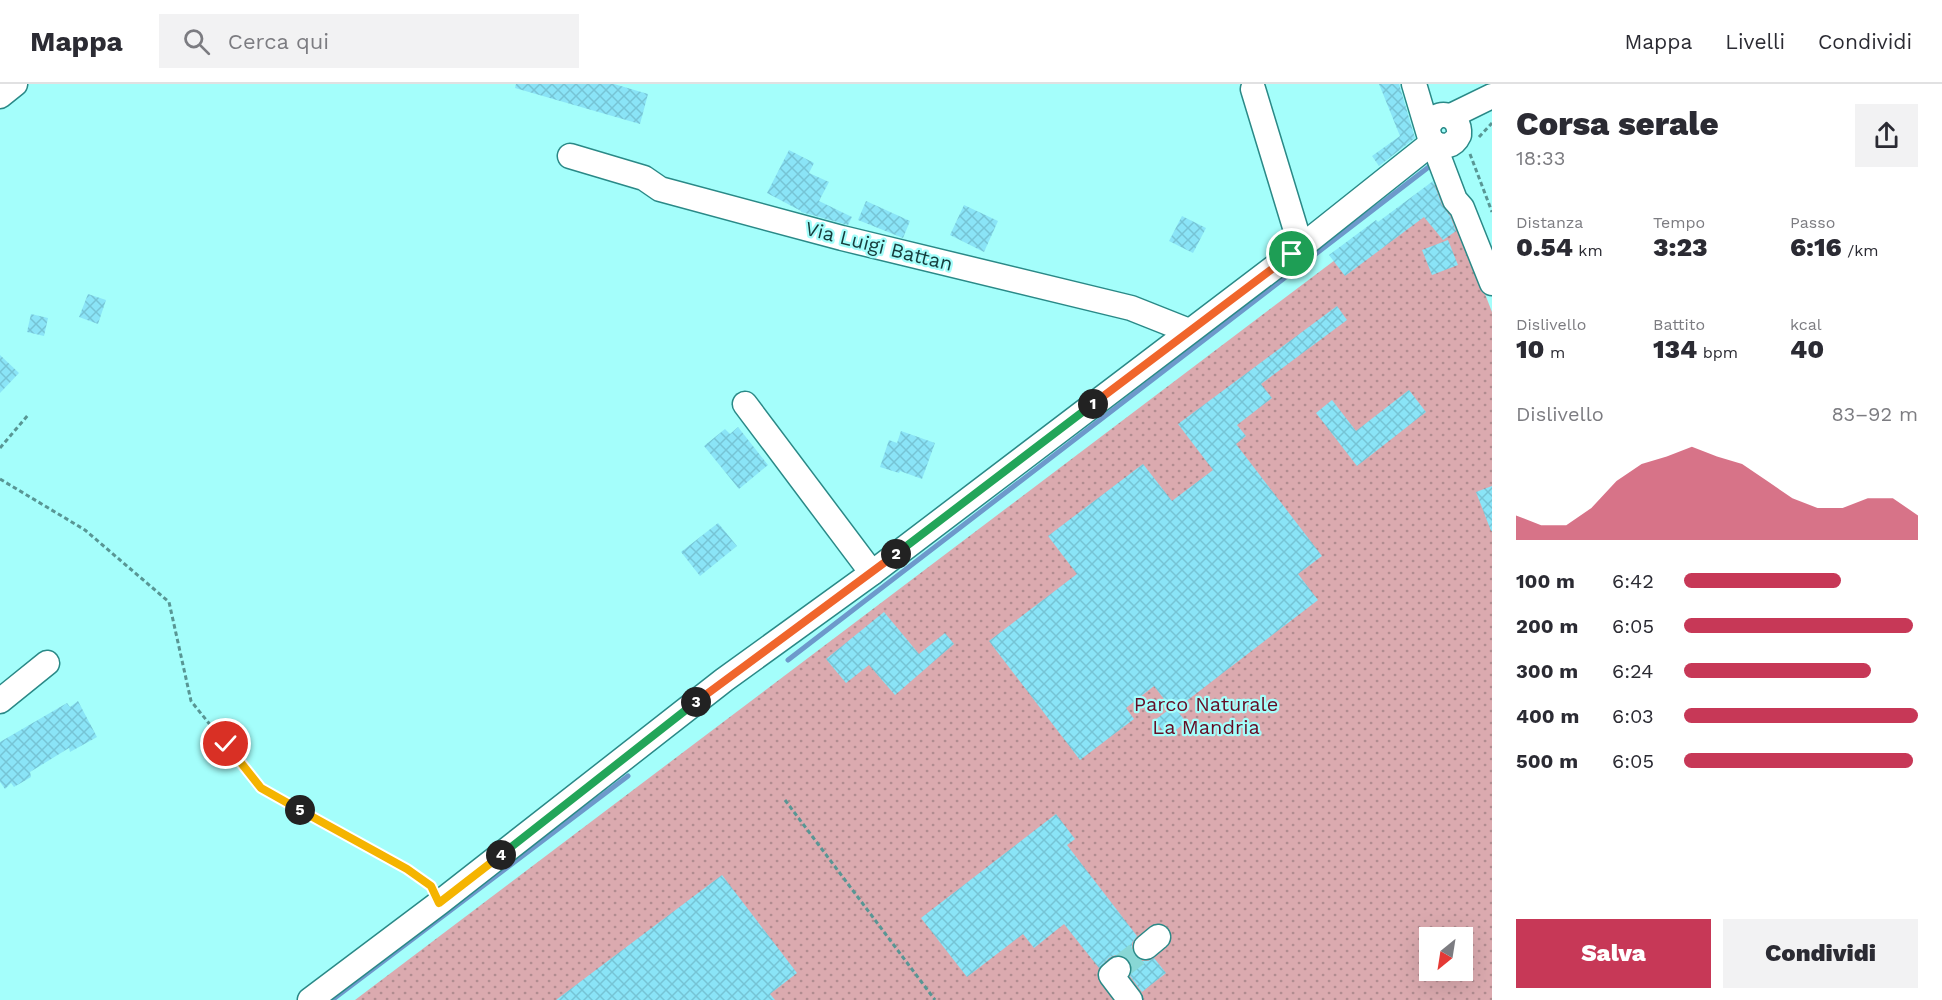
<!DOCTYPE html>
<html lang="it">
<head>
<meta charset="utf-8">
<style>
  :root { --surface:#fff; --page:#f2f2f3; --text:#2b2b33; --muted:#7c7c81; --line:#e1e1e2; --accent:#c73857 }
  body { margin:0; font-family:"Work Sans",sans-serif; background:var(--page); color:var(--text); height:100vh; display:flex; flex-direction:column; font-size:22px; white-space:nowrap }
  * { box-sizing:border-box; margin:0 }
  p { font-size:20px; color:var(--muted) }
  .icon { flex:none; width:33px; height:33px; fill:none; stroke:currentColor; stroke-width:2; stroke-linecap:round; stroke-linejoin:round }
  .map { position:relative; flex:1; overflow:hidden }
  .panel { display:flex; flex-direction:column; background:var(--surface); width:450px }
  .panel>* { flex:none }
  .needle { width:39px; rotate:210deg }
  .fabs { position:absolute; left:1419px; top:843px; display:grid; gap:12px }
  .fabs a { display:grid; place-items:center; width:54px; height:54px; border-radius:0px; background:var(--surface); box-shadow:0 6px 24px #0002; font-size:30px }
  .pin { position:absolute; display:grid; place-items:center; width:51px; height:51px; color:#fff; margin:-26px; border:3px solid #fff; border-radius:50%; box-shadow:0 2px 6px #0007 }
  .km { position:absolute; width:30px; height:30px; margin:-15px; border-radius:50%; background:#222; color:#fff; font-size:16px; line-height:30px; text-align:center }
  .round { display:grid; place-items:center; flex:none; width:63px; height:63px; border-radius:0px; background:var(--page) }
  .headline { display:flex; align-items:center; justify-content:space-between; height:102px; padding:0 24px }
  h1 { font-size:33px; font-weight:800; line-height:45px }
  .stats { display:grid; grid-template-columns:repeat(3,1fr); gap:9px; height:102px; padding:6px 24px }
  .stats div { display:grid; align-content:center }
  .stats b { font-size:26px; font-weight:800 }
  .stats small { font-size:16px; font-weight:400 }
  .stats p { font-size:16px }
  .chart { height:168px; padding:12px 24px }
  .chart p { display:flex; justify-content:space-between }
  .chart svg { width:100%; height:108px; margin-top:6px; fill:var(--accent); opacity:.7 }
  .button { display:flex; gap:12px; margin-top:auto; padding:12px 24px }
  .button a { flex:1; height:69px; border-radius:0px; background:var(--accent); color:#fff; font-size:24px; font-weight:800; line-height:69px; text-align:center }
  .button a+a { background:var(--page); color:var(--text) }
  ul { padding:0 24px; list-style:none; font-size:20px }
  li { display:grid; grid-template-columns:96px 72px 1fr; align-items:center; height:45px }
  li i { height:15px; border-radius:8px; background:var(--accent) }
  header { display:flex; align-items:center; gap:36px; box-sizing:border-box; height:84px; padding:0 30px; background:var(--surface); border-bottom:2px solid var(--line) }
  header strong { font-size:28px }
  nav { display:flex; gap:33px; margin-inline-start:auto; font-size:21px }
  .search { width:420px; height:54px; background:var(--page); display:flex; align-items:center; gap:15px; box-sizing:border-box; padding:0 21px; border-radius:0px; color:var(--muted); font-size:22px }
  main { display:flex; flex:1; min-height:0 }
  .map>svg:first-child { display:block }
</style>
</head>
<body>
<header>
<strong>Mappa</strong>
<div class="search"><svg class="icon" aria-label="search" viewBox="0 0 24 24"><circle cx="10" cy="10" r="6"/><path d="M15 15l6 6"/></svg>Cerca qui</div>
<nav><a>Mappa</a><a>Livelli</a><a>Condividi</a></nav>
</header>
<main>
<div class="map">
<svg width="1492" height="916" viewBox="0 0 1492 916">
  <defs>
    <pattern id="grass-dots" width="8" height="8" patternUnits="userSpaceOnUse" patternTransform="scale(1.5)"><rect width="8" height="8" fill="#dbaaaf"/><path d="M2 2h.1M6 6h.1" fill="none" stroke="#b18c90" stroke-width="1.8" stroke-linecap="round"/></pattern>
    <pattern id="building-cross-hatch" width="8" height="8" patternUnits="userSpaceOnUse" patternTransform="scale(1.5)"><rect width="8" height="8" fill="#8ae4f7"/><path d="M0 0l8 8M0 8l8-8" fill="none" stroke="#76c4d5"/></pattern>
  </defs>
  <rect width="100%" height="100%" fill="#a4fefb"/>
  <path fill="url(#grass-dots)" fill-rule="evenodd" d="M1441 96 1492 228V916H355ZM1430 854H1462V886H1430Z"/>
  <g fill="none" stroke-linecap="round" stroke-linejoin="round">
    <g stroke="#6d99cb" stroke-width="5">
      <polyline points="788,576 1430,82"/>
      <polyline points="332,916 628,692"/>
    </g>
  </g>
  <g fill="url(#building-cross-hatch)">
    <polygon points="516,0 614,0 648,10 640,40 515,4"/>
    <polygon points="1379,0 1399,0 1415,54 1379,82 1372,72 1400,52"/>
    <polygon points="789,66 814,79 809,89 829,98 819,117 852,133 848,141 801,128 801,127 767,109"/>
    <polygon points="1433,97 1442,121 1450,132 1456,147 1443,156 1424,133 1345,192 1329,171 1376,136 1378,138"/>
    <polygon points="866,117 910,137 903,154 858,136"/>
    <polygon points="964,121 998,137 984,168 950,151"/>
    <polygon points="1182,132 1206,144 1193,169 1169,157"/>
    <polygon points="1448,156 1458,181 1432,191 1422,166"/>
    <polygon points="88,210 106,216 98,240 79,233"/>
    <polygon points="1337,222 1347,236 1261,300 1272,314 1237,341 1246,352 1236,360 1322,472 1298,490 1318,516 1176,625 1186,638 1167,653 1155,636 1171,624 1154,602 1126,624 1134,635 1080,676 989,557 1077,490 1048,452 1143,380 1172,417 1213,386 1178,340"/>
    <polygon points="31,230 48,234 44,252 27,248"/>
    <polygon points="0,271 19,289 0,309"/>
    <polygon points="1409,306 1426,328 1357,382 1316,329 1332,316 1356,347"/>
    <polygon points="738,343 768,381 739,405 704,362 725,345 730,350"/>
    <polygon points="901,347 935,359 922,395 900,387 899,389 880,383 889,356 897,359"/>
    <polygon points="1492,402 1492,447 1491,447 1476,408"/>
    <polygon points="718,439 737,462 700,492 681,468"/>
    <polygon points="884,528 919,570 945,549 954,560 895,611 869,581 846,599 826,575"/>
    <polygon points="78,617 97,653 70,668 69,664 30,688 31,693 14,703 11,699 5,705 0,698 0,658 67,619 70,623"/>
    <polygon points="1056,730 1075,755 1067,761 1137,852 1132,859 1132,865 1135,872 1142,877 1148,877 1154,874 1166,889 1142,908 1130,892 1132,883 1128,875 1122,871 1115,871 1109,874 1099,884 1064,840 1034,864 1023,850 967,893 921,834"/>
    <polygon points="722,791 797,889 770,910 775,916 556,916"/>
  </g>
  <g fill="none" stroke-linecap="round" stroke-linejoin="round">
    <polyline stroke="#88d7d5" stroke-width="24" stroke-dasharray="24 12" stroke-linecap="butt" points="1118,885 1146,863"/>
    <g stroke="#2a8987" stroke-width="27">
      <g id="minor">
        <polyline points="1414,0 1430,54 1433,58 1455,116 1462,124 1492,199"/>
        <polyline points="1253,5 1301,163"/>
        <polyline points="0,12 15,0"/>
        <polyline points="1451,32 1492,12"/>
        <path d="M1428 44C1435 23 1461 29 1459 51 1454 62 1443 65 1433 58"/>
        <polyline points="570,72 644,94 660,105 842,154 1131,224 1189,247"/>
        <polyline points="745,320 872,489"/>
        <polyline points="0,617 47,579"/>
        <polyline points="1146,863 1158,853"/>
        <polyline points="1118,885 1111,891 1130,916"/>
        <polyline points="310,916 439,819 724,596 872,489 1301,163 1433,58"/>
      </g>
    </g>
    <g stroke="#589694" stroke-width="3" stroke-dasharray="4.5 3" stroke-linecap="butt">
      <polyline points="1479,53 1492,39"/>
      <polyline points="1470,70 1492,128"/>
      <polyline points="0,364 28,331"/>
      <polyline points="0,395 85,446 169,518 191,617 261,704 407,785 430,801"/>
      <polyline points="785,716 935,916"/>
    </g>
    <use href="#minor" stroke="#fff" stroke-width="24"/>
  </g>
  <g fill="none" stroke-linecap="round" stroke-linejoin="round">
    <g stroke="#fff" stroke-width="12">
      <polyline id="split-1" points="1093,320 1292,170"/>
    </g>
    <g stroke="#fff" stroke-width="12">
      <polyline id="split-2" points="896,470 1093,320"/>
    </g>
    <g stroke="#fff" stroke-width="12">
      <polyline id="split-3" points="696,618 896,470"/>
    </g>
    <g stroke="#fff" stroke-width="12">
      <polyline id="split-4" points="501,771 696,618"/>
    </g>
    <g stroke="#fff" stroke-width="12">
      <polyline id="split-5" points="300,726 407,785 431,802 439,819 501,771"/>
    </g>
    <g stroke="#fff" stroke-width="12">
      <polyline id="split-6" points="226,660 261,704 300,726"/>
    </g>
    <use href="#split-1" stroke="#f0652b" stroke-width="8"/>
    <use href="#split-2" stroke="#22a559" stroke-width="8"/>
    <use href="#split-3" stroke="#f0652b" stroke-width="8"/>
    <use href="#split-4" stroke="#22a559" stroke-width="8"/>
    <use href="#split-5" stroke="#f5b400" stroke-width="8"/>
    <use href="#split-6" stroke="#f5b400" stroke-width="8"/>
  </g>
  <g text-anchor="middle" stroke-width="4.5" stroke-linejoin="round" paint-order="stroke">
    <g font-size="20" fill="#173d3c" stroke="#a4fefb">
      <text transform="translate(879 162) rotate(14)" y="7">Via Luigi Battan</text>
    </g>
    <g font-size="20" fill="#650d24" stroke="#a4fefb">
      <text x="1206" y="627">Parco Naturale<tspan x="1206" dy="23">La Mandria</tspan></text>
    </g>
  </g>
</svg>
<div class="fabs">
<a><svg class="needle" viewBox="-14 -14 28 28"><path d="M0-13l5 13h-10z" fill="#e53935"/><path d="M0 13l5-13h-10z" fill="#7c7c81"/></svg></a>
</div>
<div class="pin" style="left:1292px;top:170px;background:#1e9e55"><svg class="icon" aria-label="arrive" viewBox="0 0 24 24"><path d="M6 21V4h12l-3 4 3 4H6"/></svg></div>
<div class="pin" style="left:226px;top:660px;background:#d93025"><svg class="icon" aria-label="check" viewBox="0 0 24 24"><path d="M5 12l5 5 9-10"/></svg></div>
<b class="km" style="left:1093px;top:320px">1</b>
<b class="km" style="left:896px;top:470px">2</b>
<b class="km" style="left:696px;top:618px">3</b>
<b class="km" style="left:501px;top:771px">4</b>
<b class="km" style="left:300px;top:726px">5</b>
</div>
<section class="panel">
<div class="headline"><div><h1>Corsa serale</h1><p>18:33</p></div><a class="round"><svg class="icon" aria-label="share" viewBox="0 0 24 24"><path d="M12 15V3M7 8l5-5 5 5M5 13v7h14v-7"/></svg></a></div>
<div class="stats">
<div><p>Distanza</p><b>0.54<small> km</small></b></div>
<div><p>Tempo</p><b>3:23</b></div>
<div><p>Passo</p><b>6:16<small> /km</small></b></div>
</div>
<div class="stats">
<div><p>Dislivello</p><b>10<small> m</small></b></div>
<div><p>Battito</p><b>134<small> bpm</small></b></div>
<div><p>kcal</p><b>40</b></div>
</div>
<div class="chart"><p><span>Dislivello</span>83–92 m</p>
<svg viewBox="0 0 160 44" preserveAspectRatio="none"><path d="M0 44V34L10 38L20 38L30 31L40 20L50 13L60 10L70 6L80 10L90 13L100 20L110 27L120 31L130 31L140 27L150 27L160 34V44z"/></svg>
</div>
<ul>
<li><b>100 m</b>6:42<i style="width:67%"></i></li>
<li><b>200 m</b>6:05<i style="width:98%"></i></li>
<li><b>300 m</b>6:24<i style="width:80%"></i></li>
<li><b>400 m</b>6:03<i style="width:100%"></i></li>
<li><b>500 m</b>6:05<i style="width:98%"></i></li>
</ul>
<div class="button"><a>Salva</a><a>Condividi</a></div>
</section>
</main>
</body>
</html>
